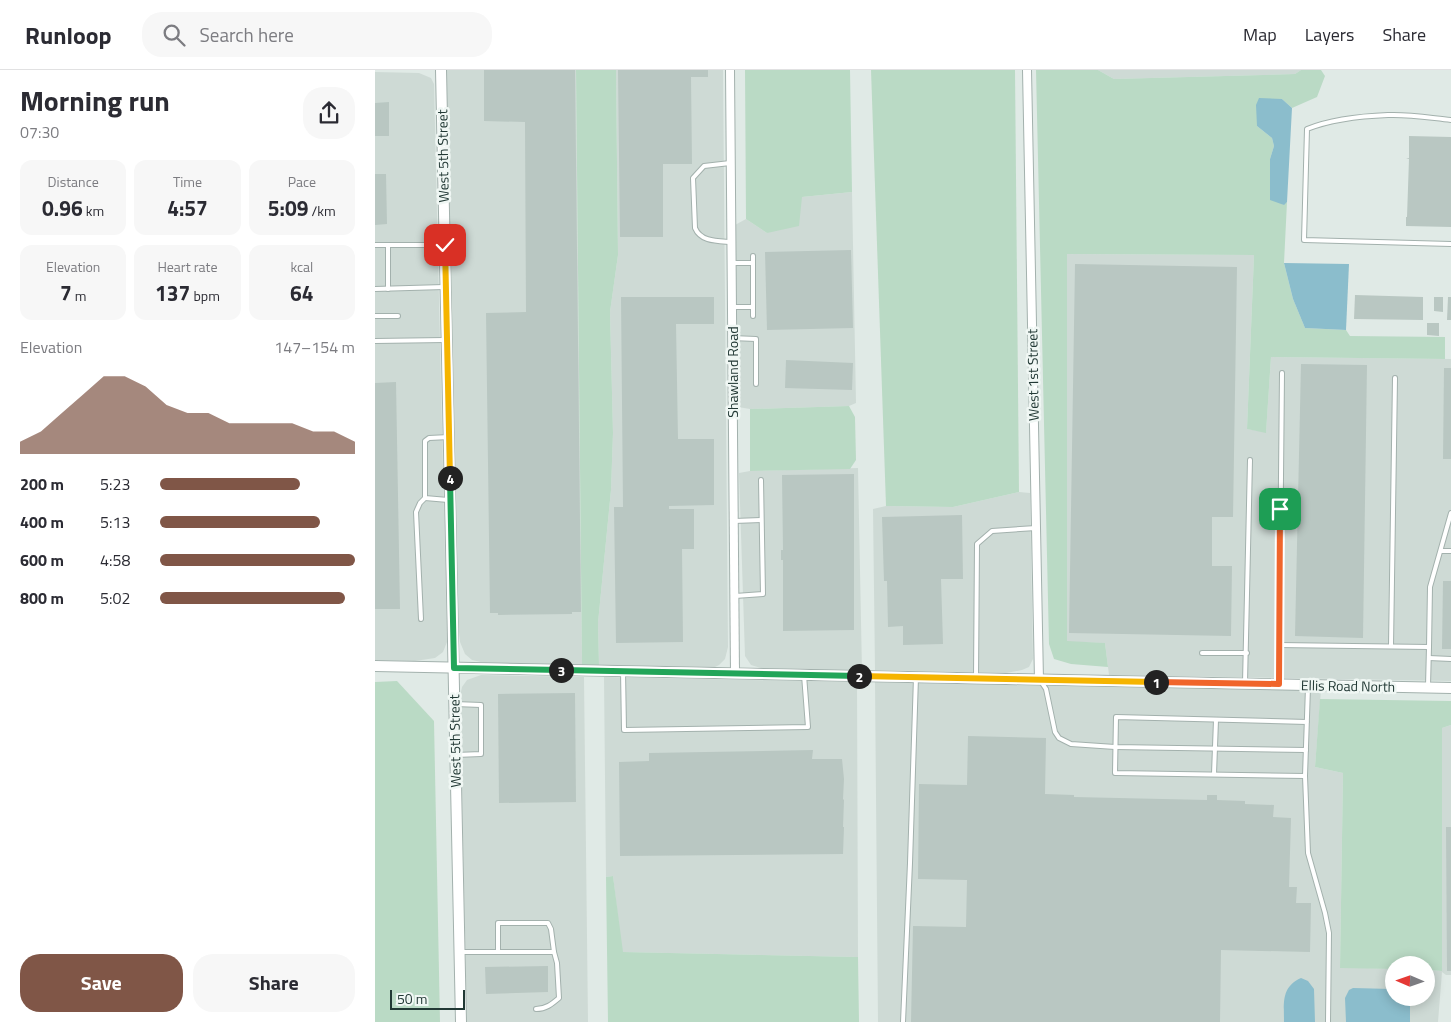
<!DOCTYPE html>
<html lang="en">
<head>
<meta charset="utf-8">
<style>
  :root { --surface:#fff; --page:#f7f7f7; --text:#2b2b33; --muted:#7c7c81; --line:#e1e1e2; --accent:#805647 }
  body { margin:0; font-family:"Titillium Web",sans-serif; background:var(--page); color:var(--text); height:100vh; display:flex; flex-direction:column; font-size:19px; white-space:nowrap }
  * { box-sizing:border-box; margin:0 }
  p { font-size:16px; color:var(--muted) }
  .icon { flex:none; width:28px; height:28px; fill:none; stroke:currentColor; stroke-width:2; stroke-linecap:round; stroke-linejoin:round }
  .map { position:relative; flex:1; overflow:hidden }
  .side { display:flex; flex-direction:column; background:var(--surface); width:375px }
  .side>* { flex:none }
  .needle { width:32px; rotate:272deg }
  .controls { position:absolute; left:1010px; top:886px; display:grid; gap:10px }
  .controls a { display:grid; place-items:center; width:50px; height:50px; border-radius:50%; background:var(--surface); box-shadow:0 2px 12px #0003; font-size:25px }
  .scale { position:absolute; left:15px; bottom:12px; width:75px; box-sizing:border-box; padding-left:5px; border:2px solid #223935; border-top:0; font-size:14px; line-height:18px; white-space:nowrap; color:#223935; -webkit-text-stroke:4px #f0f7f4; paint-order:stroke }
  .pin { position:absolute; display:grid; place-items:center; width:42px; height:42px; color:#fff; margin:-21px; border-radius:10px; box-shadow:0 2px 8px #0006 }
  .km { position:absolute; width:25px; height:25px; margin:-12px; border-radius:50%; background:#222; color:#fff; font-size:14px; line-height:25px; text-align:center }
  .round { display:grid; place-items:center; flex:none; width:52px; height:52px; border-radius:20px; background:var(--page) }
  .head { display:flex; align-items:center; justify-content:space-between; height:85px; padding:0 20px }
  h1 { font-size:28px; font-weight:700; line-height:38px }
  .metrics { display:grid; grid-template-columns:repeat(3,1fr); gap:8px; height:85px; padding:5px 20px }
  .metrics div { display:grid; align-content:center; border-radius:12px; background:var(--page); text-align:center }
  .metrics b { font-size:21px; font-weight:700 }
  .metrics small { font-size:14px; font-weight:400 }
  .metrics p { font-size:14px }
  .chart { height:140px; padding:10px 20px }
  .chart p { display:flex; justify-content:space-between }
  .chart svg { width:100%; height:90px; margin-top:5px; fill:var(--accent); opacity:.7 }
  .action { display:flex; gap:10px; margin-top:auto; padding:10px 20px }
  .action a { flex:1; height:58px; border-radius:20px; background:var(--accent); color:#fff; font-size:20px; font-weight:700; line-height:58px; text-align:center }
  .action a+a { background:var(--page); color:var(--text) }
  ul { padding:0 20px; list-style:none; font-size:16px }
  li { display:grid; grid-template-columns:80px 60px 1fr; align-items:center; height:38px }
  li i { height:12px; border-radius:6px; background:var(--accent) }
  header { display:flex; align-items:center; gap:30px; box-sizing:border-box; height:70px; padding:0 25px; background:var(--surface); border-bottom:1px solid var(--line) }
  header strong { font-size:24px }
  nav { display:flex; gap:28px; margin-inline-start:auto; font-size:18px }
  .search { width:350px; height:45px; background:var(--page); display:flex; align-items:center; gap:12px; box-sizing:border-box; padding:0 18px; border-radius:20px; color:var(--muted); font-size:19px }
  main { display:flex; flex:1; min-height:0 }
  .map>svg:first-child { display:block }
</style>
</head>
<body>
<header>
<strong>Runloop</strong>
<div class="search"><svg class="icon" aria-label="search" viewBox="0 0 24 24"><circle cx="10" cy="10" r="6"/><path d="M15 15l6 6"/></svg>Search here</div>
<nav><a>Map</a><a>Layers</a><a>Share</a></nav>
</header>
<main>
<section class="side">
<div class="head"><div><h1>Morning run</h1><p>07:30</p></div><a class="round"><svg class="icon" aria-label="share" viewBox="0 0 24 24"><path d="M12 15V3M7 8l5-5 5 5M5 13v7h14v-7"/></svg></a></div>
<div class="metrics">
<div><p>Distance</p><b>0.96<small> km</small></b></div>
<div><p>Time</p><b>4:57</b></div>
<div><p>Pace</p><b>5:09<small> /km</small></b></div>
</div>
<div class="metrics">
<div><p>Elevation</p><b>7<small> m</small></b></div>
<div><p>Heart rate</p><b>137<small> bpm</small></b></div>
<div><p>kcal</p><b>64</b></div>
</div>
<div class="chart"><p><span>Elevation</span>147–154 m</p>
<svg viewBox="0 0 160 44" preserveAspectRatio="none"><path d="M0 44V38L10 33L20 24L30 15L40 6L50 6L60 11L70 20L80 24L90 24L100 29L110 29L120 29L130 29L140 33L150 33L160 38V44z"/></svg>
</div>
<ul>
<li><b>200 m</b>5:23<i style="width:72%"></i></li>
<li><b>400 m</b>5:13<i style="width:82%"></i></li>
<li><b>600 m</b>4:58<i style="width:100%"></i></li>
<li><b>800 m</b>5:02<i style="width:95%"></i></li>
</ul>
<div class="action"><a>Save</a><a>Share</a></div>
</section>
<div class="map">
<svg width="1076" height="952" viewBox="0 0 1076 952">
  <rect width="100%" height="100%" fill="#e0eae6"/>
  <g fill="#cedad5">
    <polygon points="65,0 201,0 207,595 110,593 97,590 90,584 85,572 83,553"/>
    <polygon points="241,0 348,0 353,577 350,589 344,595 336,599 224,595 223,553 236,420 238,363 235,242 243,185"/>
    <polygon points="723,0 926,0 920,4 739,9"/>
    <polygon points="0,2 44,3 56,8 59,14 72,572 68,582 60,588 40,591 0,590"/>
    <polygon points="477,122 481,333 474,336 375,339 363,337 360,155 371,149 392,163 427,127"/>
    <polygon points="692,184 879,185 872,359 891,362 896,287 1076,289 1076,611 734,605 730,573 692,572"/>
    <polygon points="483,398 487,601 389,599 376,595 370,586 364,403 375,401"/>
    <polygon points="644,422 655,423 658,589 654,597 647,600 631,603 500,600 498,439 511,436 578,437"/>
    <polygon points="106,605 209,607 213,952 92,952 85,627 87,617 92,610"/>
    <polygon points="229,607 482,612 483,887 247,882 238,806 231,807"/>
    <polygon points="500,612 946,620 940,697 968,703 965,897 1019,899 1019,928 1051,928 1051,900 1066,901 1067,658 1076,655 1076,905 1071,905 1067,902 1063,952 503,952"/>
  </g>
  <g fill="#badac5">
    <polygon points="201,0 241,0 243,185 235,242 238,363 236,420 223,553 224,595 207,595"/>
    <polygon points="370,0 475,0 477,122 427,127 424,156 392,163 371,149"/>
    <polygon points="496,0 640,0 644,422 578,437 511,436"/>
    <polygon points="661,0 723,0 739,9 920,4 926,0 946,0 950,6 942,27 917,38 907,29 882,56 897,68 899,76 895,89 908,135 912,132 909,193 918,229 930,258 971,260 975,266 1070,267 1070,289 896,287 891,363 872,359 879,185 692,184 692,571 730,573 733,597 696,594 679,589 674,574"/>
    <polygon points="474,336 480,347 481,390 475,399 375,401 375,339"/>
    <polygon points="22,611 59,651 65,952 0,952 0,612"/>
    <polygon points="945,629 1076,631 1076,655 1067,658 1067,901 1051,900 1051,895 1019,895 1019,899 965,898 968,703 940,697"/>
    <polygon points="238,806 248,882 483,887 484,952 233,952 231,807"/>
  </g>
  <g fill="#8bbdcc">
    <polygon points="884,28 907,29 917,38 912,132 909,135 895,130 895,89 899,76 897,68 882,56 881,35"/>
    <polygon points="909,193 974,194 971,260 930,258 918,229"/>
    <path d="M926 908 933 911 939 919 940 952H909C909 933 906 917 926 908Z"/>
    <polygon points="978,918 1017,919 1019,919 1019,928 1033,928 1035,933 1035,952 971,952 970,928 974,920"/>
  </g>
  <g fill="#b9c7c2">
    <polygon points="109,0 200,0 206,542 197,542 197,544 123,545 123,543 115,543 111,243 151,242 150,56 150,52 109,51"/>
    <polygon points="243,0 333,0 333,7 316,7 317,94 288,94 288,167 245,167"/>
    <polygon points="14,32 14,66 0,66 0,33"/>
    <polygon points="1034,66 1076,67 1076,157 1031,156 1031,147 1033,147 1032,147 1034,89 1031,88 1034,88"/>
    <polygon points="0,104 11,104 12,154 0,155"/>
    <polygon points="476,180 478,258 392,260 390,182"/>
    <polygon points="700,194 862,197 858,447 837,447 837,496 857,496 856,566 694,563"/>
    <polygon points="980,225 1048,227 1048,250 979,249"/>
    <polygon points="246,227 339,227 339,254 301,254 303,369 339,369 339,435 294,436 294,439 319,439 319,479 307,479 308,572 241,573 239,437 248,437"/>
    <polygon points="1059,227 1068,227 1068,242 1059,241"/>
    <polygon points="1073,227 1076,227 1076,250 1072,250"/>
    <polygon points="1052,253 1064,253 1064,266 1052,265"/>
    <polygon points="411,290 478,293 477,320 410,318"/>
    <polygon points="926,294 992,295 988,568 920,566"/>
    <polygon points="1069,298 1076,298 1076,389 1068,389"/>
    <polygon points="21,312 25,539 0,539 0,313"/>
    <polygon points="479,404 479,560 408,561 408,490 406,490 406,480 408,480 407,405"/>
    <polygon points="587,445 588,509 566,509 568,574 528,575 528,556 513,557 512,511 509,511 507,447"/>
    <polygon points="1068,511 1076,511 1076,579 1067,579"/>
    <polygon points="200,623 201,732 124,733 123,624"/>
    <polygon points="593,666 671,668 670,724 699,725 699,727 832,730 832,725 842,725 842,730 870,731 870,734 899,735 898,747 916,748 914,817 922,817 921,833 936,833 935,882 846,880 845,952 536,952 538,856 591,857 592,810 543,809 544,714 592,715"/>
    <polygon points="438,680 437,689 467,689 469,709 468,729 469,730 468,757 469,757 468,784 245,786 244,692 274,691 274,683"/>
    <polygon points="1071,757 1076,757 1076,901 1072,901"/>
    <polygon points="173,896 173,922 111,924 110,897"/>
  </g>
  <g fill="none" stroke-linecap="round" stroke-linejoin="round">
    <g stroke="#a3b1ad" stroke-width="6">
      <g id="service">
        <path d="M1076 50C1056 48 1034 44 1013 45 987 46 957 49 932 59L929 170 1076 174"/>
        <path d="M355 93 329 96 318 108 320 158C326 172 342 171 356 172"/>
        <polyline points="0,175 68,175"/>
        <polyline points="13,175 13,219"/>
        <polyline points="378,186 378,246"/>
        <polyline points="356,193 378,193"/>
        <polyline points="0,219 69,217"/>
        <polyline points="357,237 378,237"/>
        <polyline points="0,246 23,246"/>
        <polyline points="357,268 381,269 381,314"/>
        <polyline points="0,271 70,270"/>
        <polyline points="73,430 50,428 50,371 54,368 74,367"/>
        <polyline points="359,451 386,450"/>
        <polyline points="1066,481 1076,481"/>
        <polyline points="360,526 388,524 386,410"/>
        <polyline points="46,549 41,442 45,433 50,428"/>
        <polyline points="903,575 1054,577 1053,616"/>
        <polyline points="1016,576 1020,308"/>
        <polyline points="1054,577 1055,517 1076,443"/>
        <polyline points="827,583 872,583"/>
        <polyline points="1054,588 1076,589"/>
        <polyline points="248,601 249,660 433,657 429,605"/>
        <polyline points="601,608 602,474 617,461 661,458"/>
        <polyline points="667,613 671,619 680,662 684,668 696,674 740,677 931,680"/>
        <polyline points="870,613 875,390"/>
        <polyline points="904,614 907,303"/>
        <polyline points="80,634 106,635 106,684 81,685"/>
        <polyline points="932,652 741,647 740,703 930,706 933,617"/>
        <polyline points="839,704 841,650"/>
        <polyline points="930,706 933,783 950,843 954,863 953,952"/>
        <path d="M85 882H179L182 893 184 928C177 934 171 939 161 939"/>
        <polyline points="123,882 123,853 173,853 176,859 179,882"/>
        <polyline points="528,952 535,793 541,607"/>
      </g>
    </g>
    <g stroke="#a3b1ad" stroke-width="10">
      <g id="minor">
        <polyline points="355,0 360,604"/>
        <polyline points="652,0 664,610"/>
      </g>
    </g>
    <g stroke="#a3b1ad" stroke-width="12">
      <g id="tertiary">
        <polyline points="66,0 86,952"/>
        <polyline points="0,596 1076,618"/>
      </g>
    </g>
    <use href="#service" stroke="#fff" stroke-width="4"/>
    <use href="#minor" stroke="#fff" stroke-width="8"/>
    <use href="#tertiary" stroke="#fff" stroke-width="10"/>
  </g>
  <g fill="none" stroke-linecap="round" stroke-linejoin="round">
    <g stroke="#fff" stroke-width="10">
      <polyline id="split-1" points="781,612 904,614 905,439"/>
    </g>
    <g stroke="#fff" stroke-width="10">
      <polyline id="split-2" points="484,606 781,612"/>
    </g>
    <g stroke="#fff" stroke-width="10">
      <polyline id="split-3" points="186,600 484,606"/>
    </g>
    <g stroke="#fff" stroke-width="10">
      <polyline id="split-4" points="75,408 79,598 186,600"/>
    </g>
    <g stroke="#fff" stroke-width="10">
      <polyline id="split-5" points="70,175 75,408"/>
    </g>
    <use href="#split-1" stroke="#f0652b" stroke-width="6"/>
    <use href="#split-2" stroke="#f5b400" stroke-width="6"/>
    <use href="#split-3" stroke="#22a559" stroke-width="6"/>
    <use href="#split-4" stroke="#22a559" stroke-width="6"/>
    <use href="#split-5" stroke="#f5b400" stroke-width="6"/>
  </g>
  <g text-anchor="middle" stroke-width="5" stroke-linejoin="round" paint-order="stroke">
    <g font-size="14" fill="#223935" stroke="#f0f7f4">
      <text transform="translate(68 86) rotate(-91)" y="5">West 5th Street</text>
      <text transform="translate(358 302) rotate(-90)" y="5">Shawland Road</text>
      <text transform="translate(658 305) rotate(-91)" y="5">West 1st Street</text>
      <text transform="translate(973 616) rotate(1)" y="5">Ellis Road North</text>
      <text transform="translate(80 671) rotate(-91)" y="5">West 5th Street</text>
    </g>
  </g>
</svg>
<div class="controls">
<a><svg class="needle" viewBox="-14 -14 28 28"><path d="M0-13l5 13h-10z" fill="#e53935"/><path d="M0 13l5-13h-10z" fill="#7c7c81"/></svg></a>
</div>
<div class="scale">50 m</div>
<div class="pin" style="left:905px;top:439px;background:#1e9e55"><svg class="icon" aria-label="arrive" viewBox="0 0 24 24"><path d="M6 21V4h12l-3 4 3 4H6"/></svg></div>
<div class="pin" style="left:70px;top:175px;background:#d93025"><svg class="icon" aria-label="check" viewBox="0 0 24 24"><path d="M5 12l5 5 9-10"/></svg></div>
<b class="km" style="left:781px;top:612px">1</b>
<b class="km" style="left:484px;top:606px">2</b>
<b class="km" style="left:186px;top:600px">3</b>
<b class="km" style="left:75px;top:408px">4</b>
</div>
</main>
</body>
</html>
